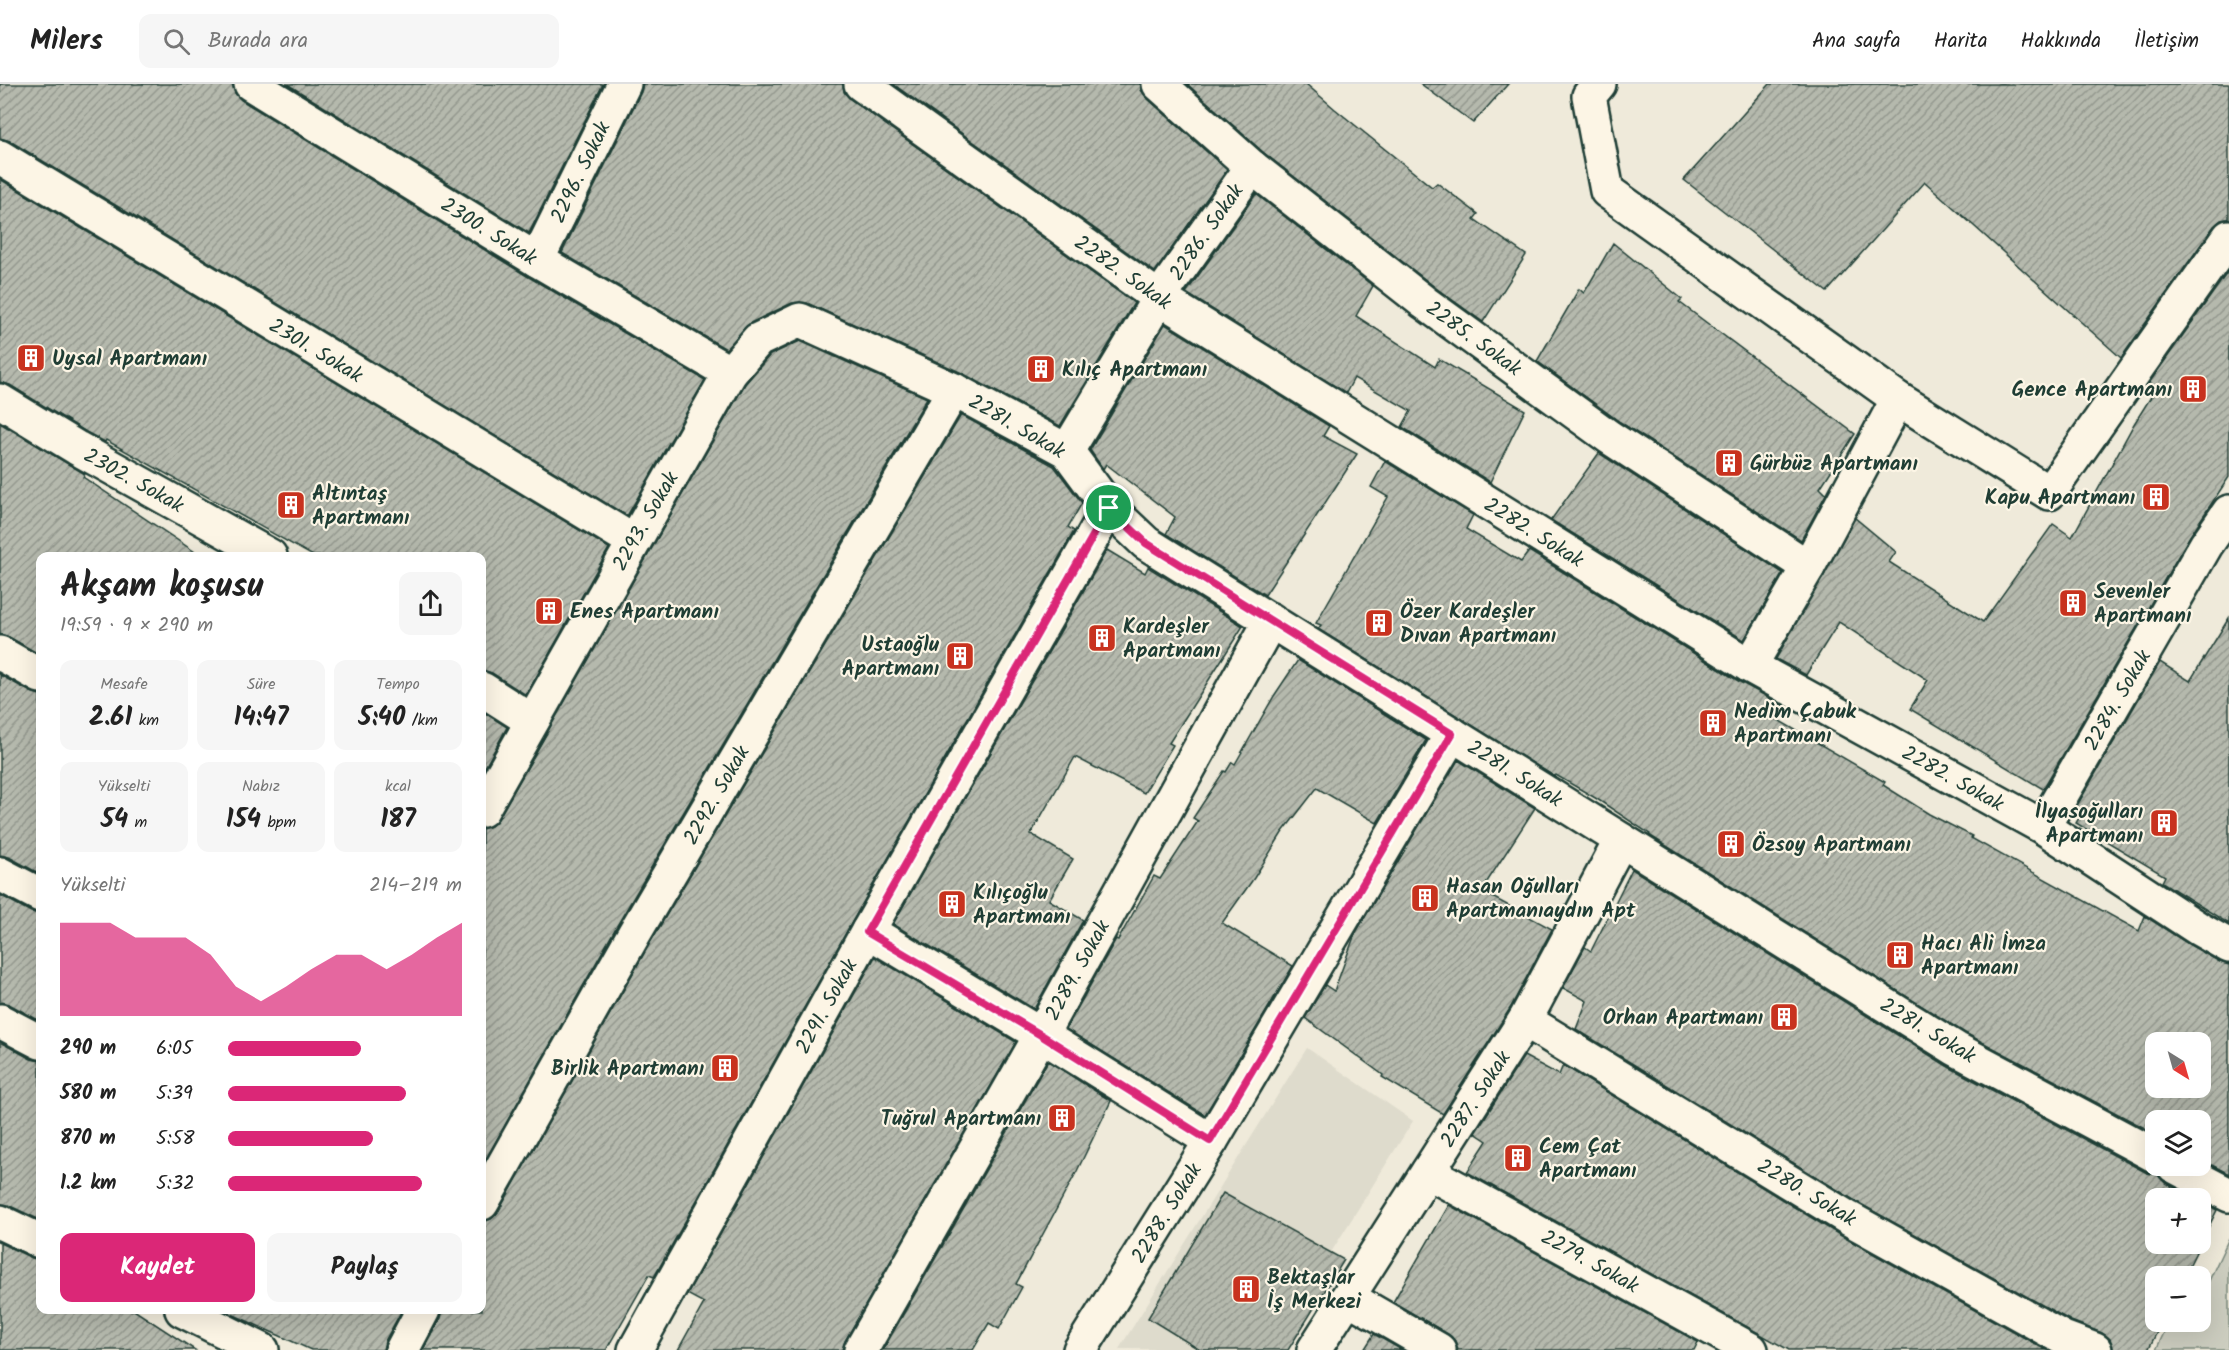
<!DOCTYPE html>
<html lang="tr">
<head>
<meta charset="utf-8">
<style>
  :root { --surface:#fff; --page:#f6f6f6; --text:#222; --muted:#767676; --line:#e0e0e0; --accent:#db2777 }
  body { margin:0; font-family:Kalam,sans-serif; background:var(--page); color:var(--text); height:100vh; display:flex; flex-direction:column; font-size:22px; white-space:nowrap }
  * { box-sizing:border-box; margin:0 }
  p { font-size:20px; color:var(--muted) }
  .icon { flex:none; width:33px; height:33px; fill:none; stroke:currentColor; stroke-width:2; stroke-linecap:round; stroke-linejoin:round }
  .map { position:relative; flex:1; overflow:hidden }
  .side { position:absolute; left:36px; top:468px; width:450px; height:762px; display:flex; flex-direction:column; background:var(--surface); border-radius:12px; box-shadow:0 6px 24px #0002 }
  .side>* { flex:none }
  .needle { width:39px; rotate:143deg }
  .fabs { position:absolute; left:2145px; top:948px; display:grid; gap:12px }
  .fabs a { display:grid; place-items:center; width:66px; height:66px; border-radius:12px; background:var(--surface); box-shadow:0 6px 24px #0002; font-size:30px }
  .pin { position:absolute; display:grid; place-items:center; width:51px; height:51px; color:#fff; margin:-26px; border:3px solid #fff; border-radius:50%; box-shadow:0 2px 6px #0007 }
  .round { display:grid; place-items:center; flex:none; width:63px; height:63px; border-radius:12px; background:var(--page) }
  .headline { display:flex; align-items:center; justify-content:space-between; height:102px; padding:0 24px }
  h1 { font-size:33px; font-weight:800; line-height:45px }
  .stats { display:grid; grid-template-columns:repeat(3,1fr); gap:9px; height:102px; padding:6px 24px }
  .stats div { display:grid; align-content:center; border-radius:12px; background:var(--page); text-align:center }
  .stats b { font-size:26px; font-weight:800 }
  .stats small { font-size:16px; font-weight:400 }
  .stats p { font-size:16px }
  .chart { height:168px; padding:12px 24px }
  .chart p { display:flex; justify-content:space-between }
  .chart svg { width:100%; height:108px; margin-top:6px; fill:var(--accent); opacity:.7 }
  .action { display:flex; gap:12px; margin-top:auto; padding:12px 24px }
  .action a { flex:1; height:69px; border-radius:12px; background:var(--accent); color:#fff; font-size:24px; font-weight:800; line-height:69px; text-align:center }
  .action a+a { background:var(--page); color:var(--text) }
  ul { padding:0 24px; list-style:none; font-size:20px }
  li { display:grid; grid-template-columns:96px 72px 1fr; align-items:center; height:45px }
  li i { height:15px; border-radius:8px; background:var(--accent) }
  header { display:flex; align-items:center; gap:36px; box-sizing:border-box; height:84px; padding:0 30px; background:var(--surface); border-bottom:2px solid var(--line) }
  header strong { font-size:28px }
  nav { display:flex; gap:33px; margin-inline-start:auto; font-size:21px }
  .search { width:420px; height:54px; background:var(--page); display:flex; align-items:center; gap:15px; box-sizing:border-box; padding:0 21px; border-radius:12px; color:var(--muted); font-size:22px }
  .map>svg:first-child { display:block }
</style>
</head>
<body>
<header>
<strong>Milers</strong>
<div class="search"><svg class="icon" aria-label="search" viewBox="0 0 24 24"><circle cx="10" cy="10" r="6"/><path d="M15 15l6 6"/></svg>Burada ara</div>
<nav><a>Ana sayfa</a><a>Harita</a><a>Hakkında</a><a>İletişim</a></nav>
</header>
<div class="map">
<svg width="2229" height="1266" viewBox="0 0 2229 1266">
  <defs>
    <pattern id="building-hatch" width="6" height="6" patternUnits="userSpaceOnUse" patternTransform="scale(1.5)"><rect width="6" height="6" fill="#b5b9ad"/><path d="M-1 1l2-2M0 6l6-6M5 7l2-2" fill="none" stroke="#93988e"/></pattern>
  </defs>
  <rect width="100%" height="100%" fill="#efeada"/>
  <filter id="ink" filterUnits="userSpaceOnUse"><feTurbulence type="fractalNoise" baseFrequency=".0167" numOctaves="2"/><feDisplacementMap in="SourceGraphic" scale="12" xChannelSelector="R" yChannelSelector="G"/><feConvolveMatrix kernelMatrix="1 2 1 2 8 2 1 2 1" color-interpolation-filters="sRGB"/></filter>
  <g filter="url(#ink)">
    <polygon fill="#dedbcc" points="1307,964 1413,1037 1270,1266 1119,1265"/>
    <polygon fill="#cccdbf" stroke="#76857a" stroke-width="1.5" points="2229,1154 2229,1266 2156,1266 2169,1238 2200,1238 2201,1214"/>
    <g fill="url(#building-hatch)" stroke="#1f3d34" stroke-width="1.5" fill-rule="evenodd">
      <polygon points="0,0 232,0 235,9 241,16 527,192 705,296 627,432 10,57 0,54"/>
      <polygon points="287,0 603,0 529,149"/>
      <polygon points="643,0 843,0 844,8 850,15 1134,219 1060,342 962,289 807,219 792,219 750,239 726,265 562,169 641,8"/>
      <polygon points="893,0 1141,0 1141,6 1147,14 1227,86 1155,188"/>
      <polygon points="1187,0 1306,0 1335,25 1432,103 1437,99 1478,130 1474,135 1526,171 1483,238 1436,204 1264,69"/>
      <polygon points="1421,0 1508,0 1473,39"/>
      <polygon points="1770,0 2229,0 2229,135 2221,136 2214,142 2121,274 1925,98 1827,208 1684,96"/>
      <polygon points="0,95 609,464 526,611 492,589 482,586 482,472 313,472 106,356 105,358 86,348 10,301 0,298"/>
      <polygon points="1256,110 1373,202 1356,232 1435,283 1439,275 1525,326 1490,398 1402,343 1411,327 1354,294 1346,309 1186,209"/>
      <polygon points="1613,159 1682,215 1679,218 1855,350 1820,404 1826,410 1801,456 1620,338 1537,277 1579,205 1584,209"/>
      <polygon points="2229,186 2229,393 2190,452 2043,705 1910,625 1928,596 1839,538 1806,591 1776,575 1855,434 1896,468 1889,478 1983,538 2053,440 2072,453 2134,340 2156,305 2149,299"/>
      <polygon points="1165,240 1329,342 1323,352 1357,370 1265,511 1166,450 1175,433 1106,380 1103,385 1090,366"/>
      <polygon points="800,257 927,314 618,840 482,1082 482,745 491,742 498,735 745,300 770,271"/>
      <polygon points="961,331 1054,382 1082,419 1068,443 1074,447 852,838 654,1193 649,1191 606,1266 423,1266 440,1235 442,1226 482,1226 482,1138 491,1135 498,1128 650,859"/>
      <polygon points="0,339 85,390 83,393 201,472 40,472 40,571 9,553 0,550"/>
      <polygon points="1599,369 1783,489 1744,556 1551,436"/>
      <path d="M1385 377 1473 431 1466 445 1521 478 1529 467 1740 598 1786 623 1778 636 1885 698 1883 701 1929 730 1972 752 1971 754 2139 847 2145 832 2190 861 2220 878 2229 881V1090L2200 1075V1036H2156V1050L1965 949 1649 751 1650 750 1597 715 1556 691 1555 693 1318 545 1321 541 1316 539 1388 413 1371 403ZM2156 958H2200V1004H2156Z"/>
      <polygon points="1107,466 1145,489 1148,483 1243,542 1169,659 1173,661 1144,709 1075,673 1031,750 1073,775 1049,816 1083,836 1034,925 893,840"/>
      <polygon points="2229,534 2229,840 2162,798 2165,792 2076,739 2082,729 2075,725 2160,578 2190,597"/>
      <polygon points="1298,576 1426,656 1377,739 1317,704 1282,749 1254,794 1222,839 1293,882 1205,1031 1066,945 1116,855 1118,856 1154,792 1160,795 1198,737 1193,734 1224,687 1226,688 1232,678 1235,680 1274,612"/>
      <polygon points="0,591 31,608 40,611 40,790 9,773 0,771"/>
      <polygon points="482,627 507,643 482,689"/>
      <polygon points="1458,676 1535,724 1481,807 1552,845 1511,923 1443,1030 1382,993 1383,991 1305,934 1325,901 1334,907 1355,850"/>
      <polygon points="1632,785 1947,982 2147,1089 2158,1091 2165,1099 2195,1114 2156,1114 2156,1160 2200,1160 2200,1117 2217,1126 2184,1192 2156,1192 2156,1238 2162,1238 2148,1266 2113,1266 2110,1255 2102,1249 2071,1237 1857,1118 1576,945 1587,917 1563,904 1585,863 1591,867"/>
      <polygon points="0,811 31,828 40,830 40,937 9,920 0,918"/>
      <polygon points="875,873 1016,958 845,1257 842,1266 678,1266 704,1219 687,1210"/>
      <polygon points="0,958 31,975 40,977 40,1136 8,1121 0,1120"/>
      <polygon points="1524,972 1559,991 1563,981 1838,1150 2046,1266 1789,1266 1467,1088 1487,1057 1475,1049"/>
      <polygon points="1048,977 1111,1017 1077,1087 1016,1200 1022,1203 999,1245 989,1239 973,1266 883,1266"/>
      <polygon points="1223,1109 1344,1176 1288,1266 1200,1266 1148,1234"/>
      <polygon points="1449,1121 1698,1258 1694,1266 1458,1266 1455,1257 1448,1250 1393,1218"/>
      <polygon points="0,1159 32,1174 40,1176 40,1226 134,1226 195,1266 0,1266"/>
      <polygon points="223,1226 402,1226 385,1257 383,1266 311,1266"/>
      <polygon points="1374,1250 1402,1266 1364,1266"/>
    </g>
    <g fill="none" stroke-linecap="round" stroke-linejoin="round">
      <g stroke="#1f3d34" stroke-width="38">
        <g id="minor">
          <polyline points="251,0 537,176 730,289"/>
          <polyline points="861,0 1159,214 1750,582 2043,743 2199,845 2229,862"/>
          <polyline points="1159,0 1252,83 1425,219 1609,353 1808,483"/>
          <polyline points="1599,0 1589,12 1607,107 1898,315 2049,409 2229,153"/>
          <polyline points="0,73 633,457"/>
          <polyline points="537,176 624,0"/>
          <polyline points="0,317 77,364 270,472"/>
          <polyline points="1067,367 1159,214 1252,83"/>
          <polyline points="0,569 40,592"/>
          <polyline points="1750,582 1808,483 1898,315"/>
          <polyline points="482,605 532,637"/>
          <polyline points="482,726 730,289 758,256 800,236 954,306 1067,367 1109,424 1146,459 1956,965 2156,1072"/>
          <polyline points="2043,743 2206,461 2229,428"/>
          <polyline points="0,790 40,811"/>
          <polyline points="868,847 1041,951 1211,1057"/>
          <polyline points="1525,936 1848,1134 2063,1254 2095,1266"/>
          <polyline points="0,937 40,958"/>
          <polyline points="2174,1082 2229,1111"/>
          <polyline points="1428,1088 1751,1266"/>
          <polyline points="482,1119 634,850 954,306"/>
          <polyline points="0,1138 40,1157"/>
          <polyline points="1349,1214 1439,1266"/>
          <polyline points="182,1226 262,1266"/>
          <polyline points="402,1266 423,1226"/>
          <polyline points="635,1266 868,847 1109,424"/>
          <polyline points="861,1266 1041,951 1271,536"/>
          <polyline points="1080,1266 1211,1057 1452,650"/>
          <polyline points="1314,1266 1525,936 1621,756"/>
        </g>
      </g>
      <use href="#minor" stroke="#fcf5e5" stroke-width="33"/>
    </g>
  </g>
  <g fill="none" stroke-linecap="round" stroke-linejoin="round" filter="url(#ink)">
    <g stroke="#fff" stroke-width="12">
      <polygon id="route" points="1109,424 1146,459 1452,650 1210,1057 1041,951 867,848"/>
    </g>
    <use href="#route" stroke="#db2777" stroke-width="8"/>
  </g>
  <defs>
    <g id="building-square" transform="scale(1.5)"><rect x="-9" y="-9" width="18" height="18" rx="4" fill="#c8321e" stroke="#fcf5e5"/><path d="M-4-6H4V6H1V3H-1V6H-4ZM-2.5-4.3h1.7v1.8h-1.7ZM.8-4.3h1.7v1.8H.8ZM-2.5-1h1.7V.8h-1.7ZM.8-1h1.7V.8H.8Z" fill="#fff"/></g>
  </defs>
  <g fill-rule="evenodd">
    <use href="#building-square" x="31" y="274"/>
    <use href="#building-square" x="1041" y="285"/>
    <use href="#building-square" x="2193" y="305"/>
    <use href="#building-square" x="1729" y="379"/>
    <use href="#building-square" x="2156" y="413"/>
    <use href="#building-square" x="291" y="421"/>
    <use href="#building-square" x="2073" y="519"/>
    <use href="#building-square" x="549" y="527"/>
    <use href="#building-square" x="1379" y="539"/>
    <use href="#building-square" x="1102" y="554"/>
    <use href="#building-square" x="960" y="572"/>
    <use href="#building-square" x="1713" y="639"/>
    <use href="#building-square" x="2164" y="739"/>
    <use href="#building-square" x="1731" y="760"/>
    <use href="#building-square" x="1425" y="814"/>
    <use href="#building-square" x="952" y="820"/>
    <use href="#building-square" x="1900" y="871"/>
    <use href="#building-square" x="1784" y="933"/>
    <use href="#building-square" x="725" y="984"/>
    <use href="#building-square" x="1062" y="1034"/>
    <use href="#building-square" x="1518" y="1074"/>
    <use href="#building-square" x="1246" y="1205"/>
  </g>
  <g text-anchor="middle" stroke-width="4.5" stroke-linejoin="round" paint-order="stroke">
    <g font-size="21" fill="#1f3d34" stroke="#fcf5e5">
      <text transform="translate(580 88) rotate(-64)" y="7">2296. Sokak</text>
      <text transform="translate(489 147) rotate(32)" y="7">2300. Sokak</text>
      <text transform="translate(1206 148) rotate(-55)" y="7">2286. Sokak</text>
      <text transform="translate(1123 188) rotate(35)" y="7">2282. Sokak</text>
      <text transform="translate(1474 254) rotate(36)" y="7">2285. Sokak</text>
      <text transform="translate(316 266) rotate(31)" y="7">2301. Sokak</text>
      <text transform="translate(1017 342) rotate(30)" y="7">2281. Sokak</text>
      <text transform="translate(134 396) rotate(29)" y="7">2302. Sokak</text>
      <text transform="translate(645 437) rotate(-60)" y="7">2293. Sokak</text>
      <text transform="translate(1534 448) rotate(32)" y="7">2282. Sokak</text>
      <text transform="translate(2117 616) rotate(-60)" y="7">2284. Sokak</text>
      <text transform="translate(1515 689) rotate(32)" y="7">2281. Sokak</text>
      <text transform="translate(1953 694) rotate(29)" y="7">2282. Sokak</text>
      <text transform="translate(716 711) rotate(-60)" y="7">2292. Sokak</text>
      <text transform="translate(1077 886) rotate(-61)" y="7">2289. Sokak</text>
      <text transform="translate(826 922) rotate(-61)" y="7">2291. Sokak</text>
      <text transform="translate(1928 946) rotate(31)" y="7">2281. Sokak</text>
      <text transform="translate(1475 1015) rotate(-57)" y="7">2287. Sokak</text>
      <text transform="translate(1807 1108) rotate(31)" y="7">2280. Sokak</text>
      <text transform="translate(1166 1129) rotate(-58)" y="7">2288. Sokak</text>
      <text transform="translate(1590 1177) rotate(29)" y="7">2279. Sokak</text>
    </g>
    <g font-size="21" font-weight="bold" fill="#1f3d34" stroke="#fcf5e5" text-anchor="start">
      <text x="52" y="281">Uysal Apartmanı</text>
      <text x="1062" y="292">Kılıç Apartmanı</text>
      <text x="2172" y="312" text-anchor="end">Gence Apartmanı</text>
      <text x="1750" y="386">Gürbüz Apartmanı</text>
      <text x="312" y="416">Altıntaş<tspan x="312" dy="24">Apartmanı</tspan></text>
      <text x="2135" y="420" text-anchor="end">Kapu Apartmanı</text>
      <text x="2094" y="514">Sevenler<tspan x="2094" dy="24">Apartmanı</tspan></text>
      <text x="570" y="534">Enes Apartmanı</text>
      <text x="1400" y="534">Özer Kardeşler<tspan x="1400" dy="24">Dıvan Apartmanı</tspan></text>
      <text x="1123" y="549">Kardeşler<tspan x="1123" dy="24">Apartmanı</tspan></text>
      <text x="939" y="567" text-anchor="end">Ustaoğlu<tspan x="939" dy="24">Apartmanı</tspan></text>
      <text x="1734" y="634">Nedim Çabuk<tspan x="1734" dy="24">Apartmanı</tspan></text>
      <text x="2143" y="734" text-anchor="end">İlyasoğulları<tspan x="2143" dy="24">Apartmanı</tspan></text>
      <text x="1752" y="767">Özsoy Apartmanı</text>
      <text x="1446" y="809">Hasan Oğulları<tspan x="1446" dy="24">Apartmanıaydın Apt</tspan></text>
      <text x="973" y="815">Kılıçoğlu<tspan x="973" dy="24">Apartmanı</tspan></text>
      <text x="1921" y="866">Hacı Ali İmza<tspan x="1921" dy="24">Apartmanı</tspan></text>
      <text x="1763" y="940" text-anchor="end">Orhan Apartmanı</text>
      <text x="704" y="991" text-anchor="end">Birlik Apartmanı</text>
      <text x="1041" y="1041" text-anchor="end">Tuğrul Apartmanı</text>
      <text x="1539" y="1069">Cem Çat<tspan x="1539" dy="24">Apartmanı</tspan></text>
      <text x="1267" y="1200">Bektaşlar<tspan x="1267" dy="24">İş Merkezi</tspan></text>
    </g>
  </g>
</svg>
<div class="fabs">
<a><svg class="needle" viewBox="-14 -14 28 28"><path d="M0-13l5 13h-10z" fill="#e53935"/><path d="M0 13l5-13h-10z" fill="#767676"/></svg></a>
<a><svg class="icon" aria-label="layers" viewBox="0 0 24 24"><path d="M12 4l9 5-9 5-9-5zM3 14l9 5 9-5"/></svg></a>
<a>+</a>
<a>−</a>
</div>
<div class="pin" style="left:1109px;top:424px;background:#1e9e55"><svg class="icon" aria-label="arrive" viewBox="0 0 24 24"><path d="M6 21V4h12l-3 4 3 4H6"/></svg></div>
<section class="side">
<div class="headline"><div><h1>Akşam koşusu</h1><p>19:59 · 9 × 290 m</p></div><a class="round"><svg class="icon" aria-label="share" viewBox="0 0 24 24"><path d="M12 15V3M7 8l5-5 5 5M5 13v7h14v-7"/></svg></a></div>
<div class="stats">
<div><p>Mesafe</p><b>2.61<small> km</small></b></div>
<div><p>Süre</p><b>14:47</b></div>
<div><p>Tempo</p><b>5:40<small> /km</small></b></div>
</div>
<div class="stats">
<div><p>Yükselti</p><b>54<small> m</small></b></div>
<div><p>Nabız</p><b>154<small> bpm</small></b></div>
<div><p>kcal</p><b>187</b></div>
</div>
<div class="chart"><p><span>Yükselti</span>214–219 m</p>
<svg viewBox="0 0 160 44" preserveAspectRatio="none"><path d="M0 44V6L10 6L20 6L30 12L40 12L50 12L60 19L70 32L80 38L90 32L100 25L110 19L120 19L130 25L140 19L150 12L160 6V44z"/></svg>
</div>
<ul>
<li><b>290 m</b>6:05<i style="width:57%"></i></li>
<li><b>580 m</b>5:39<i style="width:76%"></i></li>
<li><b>870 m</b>5:58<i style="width:62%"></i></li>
<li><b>1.2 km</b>5:32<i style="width:83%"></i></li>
</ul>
<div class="action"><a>Kaydet</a><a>Paylaş</a></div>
</section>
</div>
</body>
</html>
